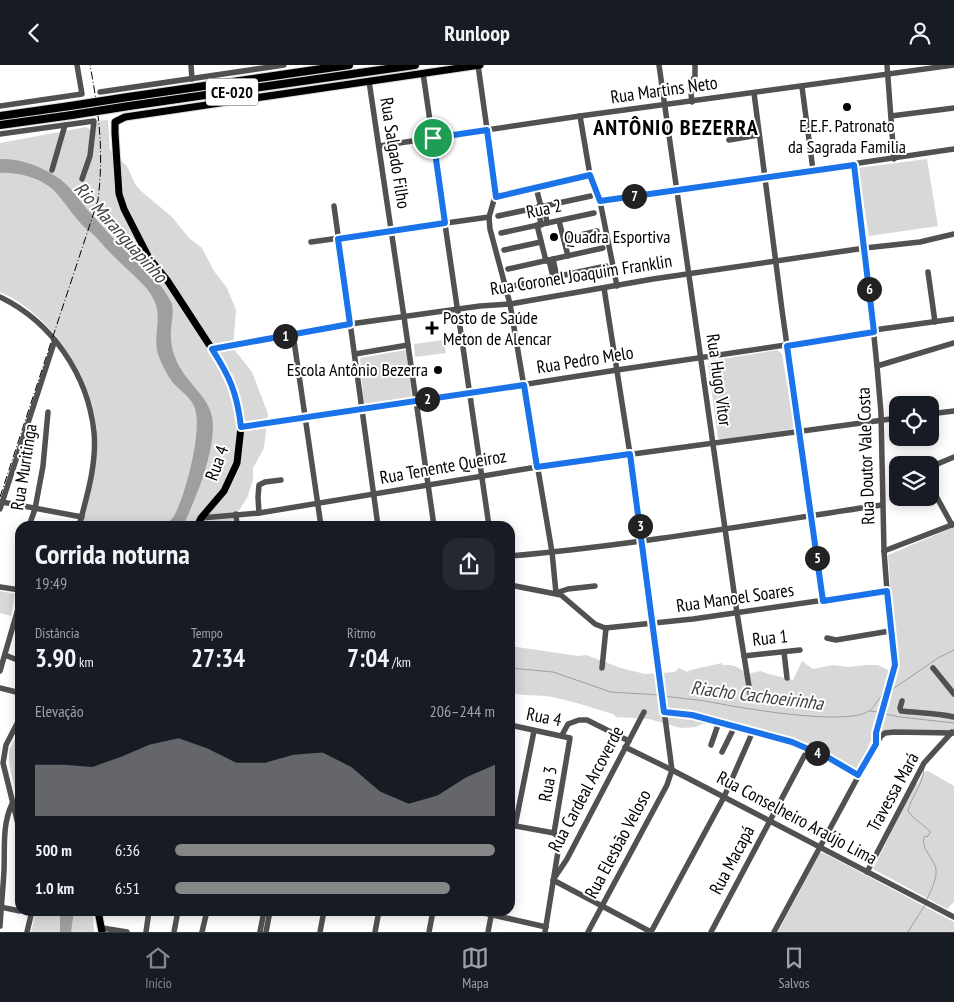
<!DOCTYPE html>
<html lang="pt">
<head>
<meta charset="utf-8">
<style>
  :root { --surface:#171b24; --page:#242831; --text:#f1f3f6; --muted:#9ea1a6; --line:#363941; --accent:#858687 }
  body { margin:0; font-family:"PT Sans Narrow",sans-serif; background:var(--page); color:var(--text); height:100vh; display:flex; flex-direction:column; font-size:19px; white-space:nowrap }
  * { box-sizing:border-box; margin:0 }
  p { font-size:16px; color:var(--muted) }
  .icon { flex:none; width:28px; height:28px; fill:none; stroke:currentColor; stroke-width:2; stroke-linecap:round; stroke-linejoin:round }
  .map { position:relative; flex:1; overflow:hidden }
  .details { position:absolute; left:15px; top:456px; width:500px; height:395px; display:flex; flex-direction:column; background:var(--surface); border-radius:15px; box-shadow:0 2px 12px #0003 }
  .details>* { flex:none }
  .buttons { position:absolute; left:889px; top:331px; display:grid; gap:10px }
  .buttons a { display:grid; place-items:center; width:50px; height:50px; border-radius:10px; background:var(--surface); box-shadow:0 2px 12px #0003; font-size:25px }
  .pin { position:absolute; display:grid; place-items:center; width:42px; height:42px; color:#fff; margin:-21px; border:2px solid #fff; border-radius:50%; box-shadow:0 1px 5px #0007 }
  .km { position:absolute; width:25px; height:25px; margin:-12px; border-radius:50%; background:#222; color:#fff; font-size:14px; line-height:25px; text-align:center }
  .round { display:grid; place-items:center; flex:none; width:52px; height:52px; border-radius:15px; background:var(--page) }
  .head { display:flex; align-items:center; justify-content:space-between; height:85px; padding:0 20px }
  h1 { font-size:28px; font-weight:800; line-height:38px }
  .stats { display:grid; grid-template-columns:repeat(3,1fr); gap:8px; height:85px; padding:5px 20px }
  .stats div { display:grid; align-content:center }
  .stats b { font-size:25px; font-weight:800 }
  .stats small { font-size:14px; font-weight:400 }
  .stats p { font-size:14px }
  .chart { height:140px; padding:10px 20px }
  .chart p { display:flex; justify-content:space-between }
  .chart svg { width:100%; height:90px; margin-top:5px; fill:var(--accent); opacity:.7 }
  ul { padding:0 20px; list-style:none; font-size:16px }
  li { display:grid; grid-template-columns:80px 60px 1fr; align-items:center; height:38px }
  li i { height:12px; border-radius:6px; background:var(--accent) }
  header { display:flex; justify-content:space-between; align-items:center; height:65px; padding:0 20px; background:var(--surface); font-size:22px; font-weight:800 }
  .tab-bar { display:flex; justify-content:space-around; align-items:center; height:70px; border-top:1px solid var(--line); background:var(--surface); font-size:14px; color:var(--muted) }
  .tab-bar a { display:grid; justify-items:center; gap:2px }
  .tab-bar .active { color:var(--accent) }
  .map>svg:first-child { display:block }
</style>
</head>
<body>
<header><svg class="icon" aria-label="back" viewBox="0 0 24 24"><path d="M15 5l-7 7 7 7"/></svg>Runloop<svg class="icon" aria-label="person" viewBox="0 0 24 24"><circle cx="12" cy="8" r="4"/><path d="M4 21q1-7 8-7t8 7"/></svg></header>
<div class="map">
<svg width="954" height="867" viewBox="0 0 954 867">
  <rect width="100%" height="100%" fill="#fff"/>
  <g fill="#d8d8d8">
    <path d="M108 55 110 85 127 101 135 119 141 126 172 152 189 173 202 183 214 206 227 223 236 245 233 283 252 307 268 349 264 383 253 403V415L247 433 229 461H82C87 437 95 407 97 383 102 324 54 250 0 227V78L86 62 95 67 96 56Z"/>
    <polygon points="927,94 938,161 869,171 858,103"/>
    <polygon points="443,275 446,288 415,292 414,279"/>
    <polygon points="405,285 407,287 412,334 364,340 360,293"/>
    <polygon points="777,285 782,289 794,361 792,364 721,375 718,373 708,299 710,296"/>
    <path d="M954 462V671L891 668 873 670 859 705 826 687 806 681 792 682 764 672 756 671 725 659H702L696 662 681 663 649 654 616 652 613 649C592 643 573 636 552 632 538 629 523 632 510 627V581L578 591 586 590 621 603 645 609 675 607 679 603 687 607 690 605 722 598V600C733 599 739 602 747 609L761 606C768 610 784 612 793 615L802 596 813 604 833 600 848 602 867 600H878L888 605 891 604 895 589 888 490Z"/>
    <polygon points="0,526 15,529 11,551 0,548"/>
    <polygon points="20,665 20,747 9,698 9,685"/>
    <polygon points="928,706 954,721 954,837 947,844 873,804 916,718 917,720 924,707"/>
    <polygon points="820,788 824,788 954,857 954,867 778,867"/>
    <polygon points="36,846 93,846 94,867 31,867"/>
  </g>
  <g fill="#9f9f9f">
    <path d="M0 94C23 94 41 101 60 114 75 126 82 140 95 153 106 165 117 178 129 189 144 203 161 217 171 237 175 245 171 258 171 266 170 278 173 289 178 299 188 320 213 334 213 360 213 392 196 433 183 461H163C167 458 171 456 174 451 185 432 204 362 194 341 190 332 181 326 174 319 168 312 161 298 158 289 153 273 161 256 156 240 151 224 136 213 125 202 115 193 105 183 96 172 90 166 82 161 77 154 68 144 61 131 50 122 37 112 16 107 0 108Z"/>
    <polygon points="60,846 74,846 71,867 60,867"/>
  </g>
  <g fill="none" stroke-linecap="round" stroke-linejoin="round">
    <g stroke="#9f9f9f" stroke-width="1">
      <polyline points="510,603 553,607 611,627 659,630"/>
      <polyline points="890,626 938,593 954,585"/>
      <path d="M663 631C677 633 692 634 705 636 736 642 845 662 869 646 875 642 877 634 884 629"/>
      <polyline points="870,646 878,647"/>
      <polyline points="885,649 900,652 954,658"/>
      <path d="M924 703C923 721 911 731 908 746L914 753 930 766V768L927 772 925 771C918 784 938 794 936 809 935 818 930 828 926 836"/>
      <polyline points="908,867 925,840"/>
    </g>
    <g stroke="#dbdbdb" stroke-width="9">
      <g id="major">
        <polyline points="197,461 201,453 224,426 237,398 241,362 238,338 227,307 167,215 149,193 124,144 119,129 115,68 115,57 125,52 480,0"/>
        <polyline points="98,846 102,867"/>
      </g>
    </g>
    <g stroke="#dbdbdb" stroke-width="10">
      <g id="highway">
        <polyline points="128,32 349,0"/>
        <polyline points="129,41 415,0"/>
        <polyline points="0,51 70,41"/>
        <polyline points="0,60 72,50"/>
      </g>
    </g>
    <g stroke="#515151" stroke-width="5.5">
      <polyline points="191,0 192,14"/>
      <polyline points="478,0 496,128 489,152 490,164 510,239 552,487 556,528 568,524 595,521"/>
      <polyline points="659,0 737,548 751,634"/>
      <polyline points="887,0 894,94"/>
      <polyline points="423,8 489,461"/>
      <polyline points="369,16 404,252 434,461"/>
      <polyline points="802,22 813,105"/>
      <polyline points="100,27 284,0"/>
      <polyline points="754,28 782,245 823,536"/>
      <polyline points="692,37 690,20 695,11 695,0"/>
      <polyline points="0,41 82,29 77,0"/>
      <polyline points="580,51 590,110 600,136 617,221"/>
      <polyline points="891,51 954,43"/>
      <polyline points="0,69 94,56 90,91 82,114"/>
      <polyline points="729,75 758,70"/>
      <polyline points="379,81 580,51 954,0"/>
      <polyline points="854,100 865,183 877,301 881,348 884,486 890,566 895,600 876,668 876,679"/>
      <polyline points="52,105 65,60"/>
      <polyline points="536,122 541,142"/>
      <polyline points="496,132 590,110"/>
      <polyline points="600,136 954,84"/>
      <polyline points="334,141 378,461"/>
      <polyline points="544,141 547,158"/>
      <polyline points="538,142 541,160"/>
      <polyline points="498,151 591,131"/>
      <polyline points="559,156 568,191"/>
      <polyline points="537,160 546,196"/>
      <polyline points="501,168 594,148"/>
      <polyline points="564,174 597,166"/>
      <polyline points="311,177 489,152"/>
      <polyline points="504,185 541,177"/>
      <polyline points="553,194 557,212"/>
      <polyline points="549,195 553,212"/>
      <polyline points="508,204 603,183"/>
      <polyline points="928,207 935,257"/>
      <polyline points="513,221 606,201"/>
      <path d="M0 232C52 257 88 310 94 367 97 398 87 431 79 461"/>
      <polyline points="874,265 954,254"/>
      <polyline points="293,269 321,461"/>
      <polyline points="212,284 350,259 480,241 510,239 653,214 865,183 920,177 954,169"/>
      <polyline points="355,289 408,280"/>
      <polyline points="877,301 954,278"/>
      <polyline points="930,349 954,346"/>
      <polyline points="241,362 305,351 470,328 617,305 874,267"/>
      <polyline points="930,402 954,392"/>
      <polyline points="930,420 952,460"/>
      <polyline points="2,437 82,452"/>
      <polyline points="0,444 55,275"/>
      <polyline points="259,448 258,432 259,420 265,417 281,415"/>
      <polyline points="236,449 237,461"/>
      <polyline points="201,453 259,448 537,402 898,353"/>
      <polyline points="29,461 35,444 43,401 48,347"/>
      <polyline points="884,486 954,459"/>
      <path d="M510 491C635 480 759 458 882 440"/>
      <polyline points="510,520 561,530 595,559 605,563 693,554 887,526"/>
      <polyline points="0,522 20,525"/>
      <polyline points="827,573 836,575 890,566"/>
      <polyline points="784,587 787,613"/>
      <polyline points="5,590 20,596"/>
      <polyline points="744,591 800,585"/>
      <polyline points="602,603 606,563"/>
      <polyline points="933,603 954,629"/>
      <polyline points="0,606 20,537"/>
      <polyline points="0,623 20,628"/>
      <path d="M902 636 900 643 901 646C919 648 937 648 954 652"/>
      <polyline points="644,647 567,794 553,815 651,867"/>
      <polyline points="664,647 691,650 792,677 829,693 859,710"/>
      <polyline points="20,653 6,680 3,698 20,767"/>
      <polyline points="510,660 570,673 554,768"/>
      <polyline points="562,670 568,659 579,655 587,655 629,676"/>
      <polyline points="711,680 719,657"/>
      <polyline points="625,682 672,705 954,852"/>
      <polyline points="722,687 735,661"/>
      <polyline points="510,760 554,768 560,774 545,867"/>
      <polyline points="515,761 534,666"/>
      <polyline points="867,807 924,698 952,667"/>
      <polyline points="0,842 20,846"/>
      <polyline points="475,846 546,862"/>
      <path d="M0 861C1 843 3 824 4 806 5 783 2 760 12 739"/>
      <polyline points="102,863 127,867"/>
      <polyline points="27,867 32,846"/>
      <polyline points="146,867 149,846"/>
      <polyline points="174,867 178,846"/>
      <polyline points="202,867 207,846"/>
      <polyline points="260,867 264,846"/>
      <polyline points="266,867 270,846"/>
      <polyline points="320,867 324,846"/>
      <polyline points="375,867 379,846"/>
      <polyline points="429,867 433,846"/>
      <polyline points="488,867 492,846"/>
      <polyline points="588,867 667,720 672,705 630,389 604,223"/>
      <polyline points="651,867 724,732 753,666"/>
      <polyline points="711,867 808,684"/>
      <polyline points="774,867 859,710 881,671 885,668 894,667 954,668"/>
    </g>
    <use href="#major" stroke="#000" stroke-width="7"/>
    <use href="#highway" stroke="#000" stroke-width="8"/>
    <path stroke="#000" stroke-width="1" stroke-dasharray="8 2.5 1 2.5" stroke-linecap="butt" d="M0 432 98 135C104 86 99 48 90 0"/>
    <g stroke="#dbdbdb" stroke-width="10" stroke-linecap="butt">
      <g id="highway-bridge">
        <polyline points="70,41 128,32"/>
        <polyline points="72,50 129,41"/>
      </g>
    </g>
    <use href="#highway-bridge" stroke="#000" stroke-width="8"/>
  </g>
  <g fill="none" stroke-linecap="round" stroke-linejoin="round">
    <g stroke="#fff" stroke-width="10">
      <path id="route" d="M487 65 496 132 590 110 600 136 854 100 874 267 787 281 823 536 887 526 895 600 876 668V679L858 710 829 693 792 677 692 650 664 647 630 389 537 402 524 320 241 362C237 328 230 312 212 284L350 259 338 174 445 158 433 73Z"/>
    </g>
    <use href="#route" stroke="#1a73e8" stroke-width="6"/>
  </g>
  <g fill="#000" stroke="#fff" stroke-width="2">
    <circle cx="847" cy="42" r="5"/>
    <circle cx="554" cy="172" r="5"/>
    <path d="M429.5 255.5h5v5h5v5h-5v5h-5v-5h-5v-5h5z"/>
    <circle cx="438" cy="305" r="5"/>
  </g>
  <g text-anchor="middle" stroke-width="4" stroke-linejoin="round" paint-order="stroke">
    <rect fill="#fff" stroke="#4c4c4c" stroke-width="1" x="206" y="13.5" width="52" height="27" rx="4"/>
    <g font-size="16" font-weight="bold" fill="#000">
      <text x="232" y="33">CE-020</text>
    </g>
    <g font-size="18" fill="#000" stroke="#fff">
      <text transform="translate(664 25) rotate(-8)" y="6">Rua Martins Neto</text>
      <text transform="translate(395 88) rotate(81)" y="6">Rua Salgado Filho</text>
      <text transform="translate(544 144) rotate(-12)" y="6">Rua 2</text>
      <text transform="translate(581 210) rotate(-9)" y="6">Rua Coronel Joaquim Franklin</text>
      <text transform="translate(585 295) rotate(-9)" y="6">Rua Pedro Melo</text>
      <text transform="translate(719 315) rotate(82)" y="6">Rua Hugo Vítor</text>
      <text transform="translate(866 391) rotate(-92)" y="6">Rua Doutor Vale Costa</text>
      <text transform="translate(217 398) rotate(-70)" y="6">Rua 4</text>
      <text transform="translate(24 402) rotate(-81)" y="6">Rua Muritinga</text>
      <text transform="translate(443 402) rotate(-10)" y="6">Rua Tenente Queiroz</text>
      <text transform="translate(735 533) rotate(-8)" y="6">Rua Manoel Soares</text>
      <text transform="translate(770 573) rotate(-6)" y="6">Rua 1</text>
      <text transform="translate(544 652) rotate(11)" y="6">Rua 4</text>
      <text transform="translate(548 719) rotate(-80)" y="6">Rua 3</text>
      <text transform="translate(586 724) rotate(-62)" y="6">Rua Cardeal Arcoverde</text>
      <text transform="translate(893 727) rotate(-61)" y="6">Travessa Mará</text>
      <text transform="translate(797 753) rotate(28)" y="6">Rua Conselheiro Araújo Lima</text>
      <text transform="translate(618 779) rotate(-62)" y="6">Rua Elesbão Veloso</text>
      <text transform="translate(732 795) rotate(-62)" y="6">Rua Macapá</text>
    </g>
    <g font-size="18" fill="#000" stroke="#fff" text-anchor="start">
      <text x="847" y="67" text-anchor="middle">E.E.F. Patronato<tspan x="847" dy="21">da Sagrada Familia</tspan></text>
      <text x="564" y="178">Quadra Esportiva</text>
      <text x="443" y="259">Posto de Saúde<tspan x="443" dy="21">Meton de Alencar</tspan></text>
      <text x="428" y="311" text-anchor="end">Escola Antônio Bezerra</text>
    </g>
    <g font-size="19" font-style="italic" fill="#404040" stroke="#fff">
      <text transform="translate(121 167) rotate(48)" y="7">Rio Maranguapinho</text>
      <text transform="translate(757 630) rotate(7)" y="7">Riacho Cachoeirinha</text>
    </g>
    <g font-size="22" font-weight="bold" letter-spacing="1" fill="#000" stroke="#fff">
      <text x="676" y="70">ANTÔNIO BEZERRA</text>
    </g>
  </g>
</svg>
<div class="buttons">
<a><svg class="icon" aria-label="locate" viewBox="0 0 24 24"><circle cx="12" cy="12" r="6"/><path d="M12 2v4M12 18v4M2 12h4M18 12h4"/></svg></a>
<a><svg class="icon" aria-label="layers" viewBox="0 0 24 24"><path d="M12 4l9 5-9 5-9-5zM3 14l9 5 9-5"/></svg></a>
</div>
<div class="pin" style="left:433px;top:73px;background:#1e9e55"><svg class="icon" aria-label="arrive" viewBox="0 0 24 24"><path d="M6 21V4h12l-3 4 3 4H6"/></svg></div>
<b class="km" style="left:285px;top:271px">1</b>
<b class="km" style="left:427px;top:334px">2</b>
<b class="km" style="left:640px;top:461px">3</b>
<b class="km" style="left:817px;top:688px">4</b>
<b class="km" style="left:817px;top:493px">5</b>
<b class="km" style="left:869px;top:224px">6</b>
<b class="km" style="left:634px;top:131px">7</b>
<section class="details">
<div class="head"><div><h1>Corrida noturna</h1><p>19:49</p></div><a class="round"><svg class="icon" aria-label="share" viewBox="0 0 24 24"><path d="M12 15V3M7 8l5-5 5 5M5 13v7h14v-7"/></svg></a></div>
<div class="stats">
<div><p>Distância</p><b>3.90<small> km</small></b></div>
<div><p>Tempo</p><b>27:34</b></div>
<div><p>Ritmo</p><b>7:04<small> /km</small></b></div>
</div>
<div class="chart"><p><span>Elevação</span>206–244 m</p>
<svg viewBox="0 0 160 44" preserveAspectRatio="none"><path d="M0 44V19L10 19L20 20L30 15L40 9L50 6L60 11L70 18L80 18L90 14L100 13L110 20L120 32L130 38L140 34L150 25L160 19V44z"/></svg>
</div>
<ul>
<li><b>500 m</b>6:36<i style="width:100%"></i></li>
<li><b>1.0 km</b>6:51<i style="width:86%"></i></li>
</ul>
</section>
</div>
<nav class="tab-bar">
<a class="active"><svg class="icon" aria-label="home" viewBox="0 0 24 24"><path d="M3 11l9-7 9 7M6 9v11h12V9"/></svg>Início</a>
<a><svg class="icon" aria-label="map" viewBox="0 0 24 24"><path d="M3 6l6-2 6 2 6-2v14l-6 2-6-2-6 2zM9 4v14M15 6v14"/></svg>Mapa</a>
<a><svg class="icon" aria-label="saved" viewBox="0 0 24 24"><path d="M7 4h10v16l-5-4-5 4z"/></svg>Salvos</a>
</nav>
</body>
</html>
